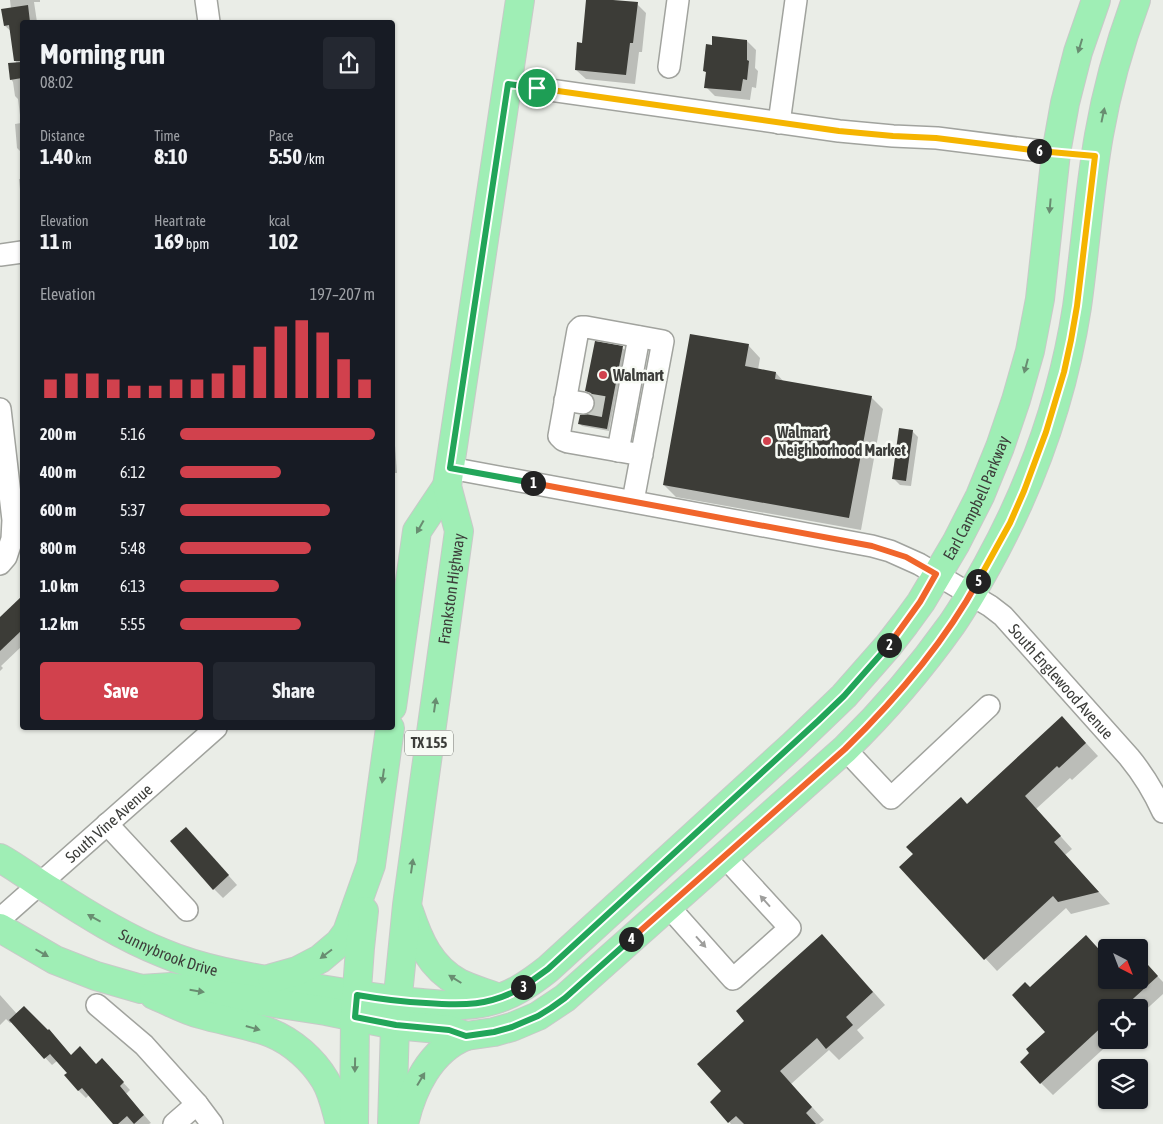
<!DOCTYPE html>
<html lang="en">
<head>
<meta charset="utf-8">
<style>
  :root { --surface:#171b24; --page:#242831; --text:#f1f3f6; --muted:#9ea1a6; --accent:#d1414d }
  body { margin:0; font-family:"Asap Condensed",sans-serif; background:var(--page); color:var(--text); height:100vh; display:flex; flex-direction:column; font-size:19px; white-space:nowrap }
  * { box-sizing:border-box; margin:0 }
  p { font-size:16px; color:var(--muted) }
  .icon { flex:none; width:28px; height:28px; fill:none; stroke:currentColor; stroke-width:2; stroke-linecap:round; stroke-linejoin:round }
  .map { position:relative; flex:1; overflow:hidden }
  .details { position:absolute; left:20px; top:20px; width:375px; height:710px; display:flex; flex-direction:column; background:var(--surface); border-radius:5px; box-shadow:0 1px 4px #0004 }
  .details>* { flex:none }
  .needle { width:32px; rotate:138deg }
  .tools { position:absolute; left:1098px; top:939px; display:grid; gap:10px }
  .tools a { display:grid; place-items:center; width:50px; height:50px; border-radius:5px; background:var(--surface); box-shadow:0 1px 4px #0004; font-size:25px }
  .pin { position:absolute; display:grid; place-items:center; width:42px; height:42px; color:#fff; margin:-21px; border:2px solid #fff; border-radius:50%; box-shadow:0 1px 5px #0007 }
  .km { position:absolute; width:25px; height:25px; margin:-12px; border-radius:50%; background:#222; color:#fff; font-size:14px; line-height:25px; text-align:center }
  .round { display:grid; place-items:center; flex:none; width:52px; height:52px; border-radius:5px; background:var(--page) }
  .head { display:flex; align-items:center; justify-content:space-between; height:85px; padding:0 20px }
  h1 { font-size:28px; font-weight:700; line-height:38px }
  .metrics { display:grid; grid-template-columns:repeat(3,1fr); gap:8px; height:85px; padding:5px 20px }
  .metrics div { display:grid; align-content:center }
  .metrics b { font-size:21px; font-weight:700 }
  .metrics small { font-size:14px; font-weight:400 }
  .metrics p { font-size:14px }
  .chart { height:140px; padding:10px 20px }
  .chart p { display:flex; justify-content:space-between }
  .chart svg { width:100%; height:90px; margin-top:5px; stroke:var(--accent); stroke-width:6 }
  .action { display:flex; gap:10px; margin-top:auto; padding:10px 20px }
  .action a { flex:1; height:58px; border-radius:5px; background:var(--accent); color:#fff; font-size:20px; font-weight:700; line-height:58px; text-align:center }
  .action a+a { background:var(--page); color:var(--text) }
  ul { padding:0 20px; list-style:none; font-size:16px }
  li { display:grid; grid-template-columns:80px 60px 1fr; align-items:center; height:38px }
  li i { height:12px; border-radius:6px; background:var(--accent) }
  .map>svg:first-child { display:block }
</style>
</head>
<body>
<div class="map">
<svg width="1163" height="1124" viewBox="0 0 1163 1124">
  <rect width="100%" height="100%" fill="#eaede7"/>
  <g fill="#0003">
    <polygon points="10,0 40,0 40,2 34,2 37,22 22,22 22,165 21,152 17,148 15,124 21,123 18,99 15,96 13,82 11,79 16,64 12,32 5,26 11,9"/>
    <polygon points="587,0 601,0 637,4 646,13 642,52 639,52 635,84 586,79 576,70 583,44"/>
    <polygon points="747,41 756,50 755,68 758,71 756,88 752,87 750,100 715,96 706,87 707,74 705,71 713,46"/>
    <polygon points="19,179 22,179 22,210"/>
    <polygon points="748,345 760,358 758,370 776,373 784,382 871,397 883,409 861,530 676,497 664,485"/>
    <polygon points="622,348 625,350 609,431 582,426 580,424 594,411 596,406 594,395 586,390"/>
    <polygon points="392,431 394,432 397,473 392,473"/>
    <polygon points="912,431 918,437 911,486 900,485 894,479"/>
    <polygon points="20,600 22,603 22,646 1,666 3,668 0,671 0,619"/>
    <polygon points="1074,730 1098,756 1072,780 1070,778 1036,809 1072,849 1065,855 1110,904 1071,914 1066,908 997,971 901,867 967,806"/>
    <polygon points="186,828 237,885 223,898 214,889"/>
    <polygon points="834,948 885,1005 857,1030 864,1038 839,1060 829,1050 791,1084 824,1120 819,1124 731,1124 711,1102 723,1091"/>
    <polygon points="1098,949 1106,958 1106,980 1139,980 1139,957 1163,982 1163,994 1139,1016 1139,1008 1106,1008 1106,1040 1113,1040 1053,1095 1041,1083 1047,1032 1030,989"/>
    <polygon points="0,995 17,1014 72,1056 96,1065 109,1067 130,1090 126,1094 151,1123 149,1124 115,1124 90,1094 86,1098 79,1091 66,1076 68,1073 57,1061 52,1065 12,1022 10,1023 6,1019 0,1025"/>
  </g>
  <g fill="#3c3c37">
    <polygon points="586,0 613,0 638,2 633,43 630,43 626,75 575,70 577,42 582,43"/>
    <polygon points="28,5 30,22 22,22 22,61 14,61 9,25 4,26 1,9"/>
    <polygon points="712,36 747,40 747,60 749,61 747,80 743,79 741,91 704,88 706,72 703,71 706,44 712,45"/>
    <polygon points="22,62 22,78 10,80 8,63"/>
    <polygon points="690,334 749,344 745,366 776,372 775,379 872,396 849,518 663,485"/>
    <polygon points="595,341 623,346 607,429 578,424 580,415 588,414 593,411 595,406 594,398 591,393 585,391"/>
    <polygon points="899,428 913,430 906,481 892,479"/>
    <polygon points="22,596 22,630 0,651 0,617"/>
    <polygon points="1062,716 1086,743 1059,768 1057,766 1025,796 1061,836 1054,842 1099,892 1058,902 1053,896 984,960 899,867 913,854 906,847 961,797 967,804"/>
    <polygon points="186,827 229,875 213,890 170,841"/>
    <polygon points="822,934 873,992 846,1017 853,1025 826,1049 817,1038 780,1071 812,1107 806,1113 816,1124 744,1124 736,1116 728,1123 710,1102 721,1091 697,1064 744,1021 736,1011"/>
    <polygon points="1086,935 1106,957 1106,980 1139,980 1139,955 1158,976 1123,1008 1106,1008 1106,1023 1040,1084 1020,1062 1029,1053 1026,1049 1045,1032 1012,995 1025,982 1030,987"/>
    <polygon points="24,1006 48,1030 49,1029 71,1055 80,1046 96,1064 102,1058 124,1082 120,1086 144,1115 134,1124 127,1116 118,1124 113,1124 82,1088 78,1091 64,1075 67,1073 50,1054 44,1059 9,1020"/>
  </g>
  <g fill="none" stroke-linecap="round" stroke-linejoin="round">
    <polyline stroke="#c7cac4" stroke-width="21" stroke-dasharray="21 11" stroke-linecap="butt" points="583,403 611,408"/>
    <g stroke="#a1a39e" stroke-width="24">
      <g id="minor">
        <polyline points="206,0 209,22"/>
        <polyline points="669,67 678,0"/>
        <polyline points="507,84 839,131 893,136 937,138 1056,153"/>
        <polyline points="779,123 796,0"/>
        <polyline points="0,255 22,252"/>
        <polyline points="565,400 583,403"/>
        <polyline points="0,409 13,520 12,539 6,557 0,564"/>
        <polyline points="618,451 639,337"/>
        <path id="s1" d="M450 468 872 546 890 551 919 564 990 606 1003 616 1129 757C1143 774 1154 792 1163 812"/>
        <polyline points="633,501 663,341 586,327 581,327 578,330 559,436 563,440 568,442 642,455"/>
        <polyline points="845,749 891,798 989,706"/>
        <polyline points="107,824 187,910"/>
        <polyline points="668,906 733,979 790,928 724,856"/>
        <path id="s2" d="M0 919 216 728"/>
        <polyline points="97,1005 144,1045 197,1104 212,1124"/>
        <polyline points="174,1124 197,1104"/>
      </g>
    </g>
    <g stroke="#c8c9c8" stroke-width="30">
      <g id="major">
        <polyline points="392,707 417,531 447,486"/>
        <path id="s3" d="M0 858C18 868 34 881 51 891 86 914 123 937 163 953 210 973 263 979 314 988 350 994 385 1000 422 1003 444 1005 464 1007 486 1002 510 997 529 984 548 969L793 745 844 696 888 646 905 624 921 602 956 543 980 496 1000 447 1016 400 1030 351 1040 299 1056 153 1065 103 1078 52 1096 0"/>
        <path d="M409 911C419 941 430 967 459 983 471 989 486 993 499 998"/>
        <path d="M0 928 55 960 96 976 141 989 171 987 326 1011 395 1025 449 1030 466 1036 494 1032 512 1027 538 1016 565 998 845 749C884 711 920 669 952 624 965 605 977 584 988 564 1032 484 1063 397 1077 307 1085 250 1089 192 1099 135 1107 89 1120 43 1136 0"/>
        <polyline points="272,978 297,971 320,959 339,943 347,932 371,865 390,728"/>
        <path d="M154 995C169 1001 184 1010 200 1014 223 1021 248 1024 271 1033 293 1042 313 1060 325 1080 333 1093 336 1110 340 1124"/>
        <polyline points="354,1124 355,1017 360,948 364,911"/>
        <path id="s4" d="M392 1124 395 1025 407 905 459 531 447 486 520 0"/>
        <path d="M404 1124C412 1089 430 1050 466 1036"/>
      </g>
    </g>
    <use href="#minor" stroke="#fff" stroke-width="21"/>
    <use href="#major" stroke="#9feeb5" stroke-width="28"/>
  </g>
  <defs><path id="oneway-solid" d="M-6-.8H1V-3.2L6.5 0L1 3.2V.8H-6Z" transform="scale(1.25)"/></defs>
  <g fill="#698d71">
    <use href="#oneway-solid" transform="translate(1080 46) rotate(107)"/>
    <use href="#oneway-solid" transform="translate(1103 115) rotate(-78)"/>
    <use href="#oneway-solid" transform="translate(1050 206) rotate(95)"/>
    <use href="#oneway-solid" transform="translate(1026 366) rotate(105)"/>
    <use href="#oneway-solid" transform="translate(420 527) rotate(119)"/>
    <use href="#oneway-solid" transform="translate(435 705) rotate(-82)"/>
    <use href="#oneway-solid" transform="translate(383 776) rotate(98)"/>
    <use href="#oneway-solid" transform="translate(412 866) rotate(-82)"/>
    <use href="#oneway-solid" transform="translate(94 918) rotate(-151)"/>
    <use href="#oneway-solid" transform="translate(42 953) rotate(30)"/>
    <use href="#oneway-solid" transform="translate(326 954) rotate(143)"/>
    <use href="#oneway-solid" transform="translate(455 979) rotate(-148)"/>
    <use href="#oneway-solid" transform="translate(197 991) rotate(9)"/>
    <use href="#oneway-solid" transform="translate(253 1028) rotate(16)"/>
    <use href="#oneway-solid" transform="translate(355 1065) rotate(91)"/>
    <use href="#oneway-solid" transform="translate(421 1079) rotate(-59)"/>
  </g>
  <g fill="#9e9e9c">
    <use href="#oneway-solid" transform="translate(765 901) rotate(-132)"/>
    <use href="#oneway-solid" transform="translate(701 942) rotate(48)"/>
  </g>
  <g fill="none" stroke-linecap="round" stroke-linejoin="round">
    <g stroke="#fff" stroke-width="10">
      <polyline id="split-1" points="533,483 450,468 508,84 537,88"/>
    </g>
    <g stroke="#fff" stroke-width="10">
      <polyline id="split-2" points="533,483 872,546 906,557 936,574 920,602 889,645"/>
    </g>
    <g stroke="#fff" stroke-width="10">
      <polyline id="split-3" points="523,987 548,969 818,721 844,696 889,645"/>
    </g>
    <g stroke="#fff" stroke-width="10">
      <path id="split-4" d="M523 987C490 1006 463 1006 426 1003 403 1002 380 999 357 995L355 1017 396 1025 449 1030 466 1036 494 1032 512 1027 538 1016 551 1008 565 998 631 939"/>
    </g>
    <g stroke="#fff" stroke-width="10">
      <path id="split-5" d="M631 939 845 749C895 700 944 643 978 581"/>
    </g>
    <g stroke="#fff" stroke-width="10">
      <polyline id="split-6" points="978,581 1010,523 1024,491 1046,432 1064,372 1071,340 1077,306 1095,156 1039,151"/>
    </g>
    <g stroke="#fff" stroke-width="10">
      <polyline id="split-7" points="537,88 839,131 893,136 936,138 1039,151"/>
    </g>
    <use href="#split-1" stroke="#22a559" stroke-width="6"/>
    <use href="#split-2" stroke="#f0652b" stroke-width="6"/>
    <use href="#split-3" stroke="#22a559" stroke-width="6"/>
    <use href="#split-4" stroke="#22a559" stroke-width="6"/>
    <use href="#split-5" stroke="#f0652b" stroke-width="6"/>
    <use href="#split-6" stroke="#f5b400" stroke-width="6"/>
    <use href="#split-7" stroke="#f5b400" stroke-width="6"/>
  </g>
  <g fill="#d1414d" stroke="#f7faf4" stroke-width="2">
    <circle cx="603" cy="375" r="5"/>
    <circle cx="767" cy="441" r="5"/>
  </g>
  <g text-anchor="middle" stroke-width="5" stroke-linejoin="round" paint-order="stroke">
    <rect fill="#f7faf4" stroke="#747672" stroke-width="1" x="405" y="730.5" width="48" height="25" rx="4"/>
    <g font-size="15" font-weight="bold" fill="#3c3d3a">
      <text x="429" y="748">TX 155</text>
    </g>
    <g font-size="16" font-weight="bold" fill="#3c3d3a" stroke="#f7faf4" text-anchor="start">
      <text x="613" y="381">Walmart</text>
      <text x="777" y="438">Walmart<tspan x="777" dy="18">Neighborhood Market</tspan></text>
    </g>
    <g font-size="16" fill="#3c3d3a" stroke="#f7faf4">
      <text dy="6" stroke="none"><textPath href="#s3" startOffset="1231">Earl Campbell Parkway</textPath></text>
      <text dy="6" stroke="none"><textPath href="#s4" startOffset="539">Frankston Highway</textPath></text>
      <text dy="6" stroke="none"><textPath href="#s1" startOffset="666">South Englewood Avenue</textPath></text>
      <text dy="6" stroke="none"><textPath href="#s2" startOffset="145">South Vine Avenue</textPath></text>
      <text dy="6" stroke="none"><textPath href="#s3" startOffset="194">Sunnybrook Drive</textPath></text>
    </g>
  </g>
</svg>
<div class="tools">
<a><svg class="needle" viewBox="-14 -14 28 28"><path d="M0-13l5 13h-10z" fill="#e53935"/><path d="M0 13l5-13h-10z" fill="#9ea1a6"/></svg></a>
<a><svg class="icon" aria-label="locate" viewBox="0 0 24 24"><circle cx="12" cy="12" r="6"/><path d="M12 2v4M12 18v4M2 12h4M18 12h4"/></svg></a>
<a><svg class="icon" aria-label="layers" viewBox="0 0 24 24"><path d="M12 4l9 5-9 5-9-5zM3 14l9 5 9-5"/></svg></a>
</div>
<div class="pin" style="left:537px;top:88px;background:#1e9e55"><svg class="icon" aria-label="arrive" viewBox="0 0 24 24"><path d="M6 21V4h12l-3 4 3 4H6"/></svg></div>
<b class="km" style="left:533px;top:483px">1</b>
<b class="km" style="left:889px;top:645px">2</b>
<b class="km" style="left:523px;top:987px">3</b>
<b class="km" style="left:631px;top:939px">4</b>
<b class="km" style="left:978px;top:581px">5</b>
<b class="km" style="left:1039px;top:151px">6</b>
<section class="details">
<div class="head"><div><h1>Morning run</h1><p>08:02</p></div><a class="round"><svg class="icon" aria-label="share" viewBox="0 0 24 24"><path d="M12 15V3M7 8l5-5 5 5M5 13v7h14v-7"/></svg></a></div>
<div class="metrics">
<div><p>Distance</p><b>1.40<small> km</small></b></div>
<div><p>Time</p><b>8:10</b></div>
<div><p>Pace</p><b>5:50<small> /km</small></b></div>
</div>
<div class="metrics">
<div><p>Elevation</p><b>11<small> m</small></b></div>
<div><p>Heart rate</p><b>169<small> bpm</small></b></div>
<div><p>kcal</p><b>102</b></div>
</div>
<div class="chart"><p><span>Elevation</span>197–207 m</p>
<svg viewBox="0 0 160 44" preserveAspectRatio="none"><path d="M5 44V35M15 44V32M25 44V32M35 44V35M45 44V38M55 44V38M65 44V35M75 44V35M85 44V32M95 44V28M105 44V19M115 44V9M125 44V6M135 44V12M145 44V25M155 44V35"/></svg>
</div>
<ul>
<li><b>200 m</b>5:16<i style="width:100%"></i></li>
<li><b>400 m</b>6:12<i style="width:52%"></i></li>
<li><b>600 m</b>5:37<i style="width:77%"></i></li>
<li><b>800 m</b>5:48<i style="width:67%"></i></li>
<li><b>1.0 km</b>6:13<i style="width:51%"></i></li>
<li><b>1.2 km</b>5:55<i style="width:62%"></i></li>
</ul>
<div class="action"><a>Save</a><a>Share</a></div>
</section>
</div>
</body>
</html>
